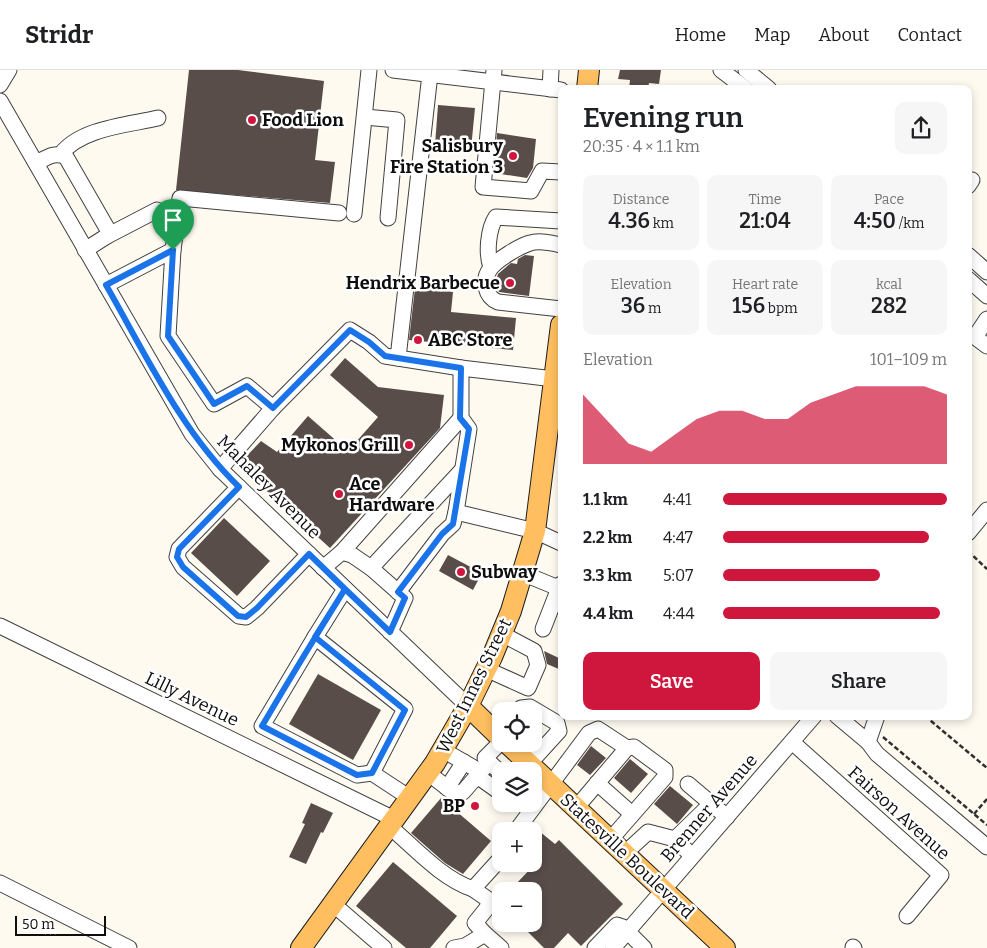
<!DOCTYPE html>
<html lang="en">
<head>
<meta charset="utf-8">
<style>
  :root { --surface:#fff; --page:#f6f6f6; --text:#202124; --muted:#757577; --line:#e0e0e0; --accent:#cf163c }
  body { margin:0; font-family:Bitter,serif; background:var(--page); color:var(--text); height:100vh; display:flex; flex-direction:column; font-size:19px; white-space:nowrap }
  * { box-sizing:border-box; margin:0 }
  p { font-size:16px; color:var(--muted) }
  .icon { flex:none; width:28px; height:28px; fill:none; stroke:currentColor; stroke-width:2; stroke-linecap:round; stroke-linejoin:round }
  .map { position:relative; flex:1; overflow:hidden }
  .details { position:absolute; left:558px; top:15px; width:414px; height:635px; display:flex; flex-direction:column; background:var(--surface); border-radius:10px; box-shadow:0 2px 8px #0003 }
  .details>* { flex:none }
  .tools { position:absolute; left:492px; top:632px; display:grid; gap:10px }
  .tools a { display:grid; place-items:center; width:50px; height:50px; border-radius:10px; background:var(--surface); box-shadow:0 2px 8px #0003; font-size:25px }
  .scale { position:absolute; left:15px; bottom:12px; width:91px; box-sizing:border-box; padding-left:5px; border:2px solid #0e0e0e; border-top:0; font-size:14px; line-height:18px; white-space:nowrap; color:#0e0e0e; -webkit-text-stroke:4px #fff; paint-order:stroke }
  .pin { position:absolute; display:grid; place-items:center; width:42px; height:42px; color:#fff; margin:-51px -21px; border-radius:50% 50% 50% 0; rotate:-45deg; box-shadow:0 0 5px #0007 }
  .pin .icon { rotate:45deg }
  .round { display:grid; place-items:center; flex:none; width:52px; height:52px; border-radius:10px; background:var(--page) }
  .overview { display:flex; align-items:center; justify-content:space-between; height:85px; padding:0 25px }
  h1 { font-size:28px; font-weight:600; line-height:38px }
  .stats { display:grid; grid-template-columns:repeat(3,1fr); gap:8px; height:85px; padding:5px 25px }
  .stats div { display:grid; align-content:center; border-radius:10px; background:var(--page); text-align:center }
  .stats b { font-size:21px; font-weight:600 }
  .stats small { font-size:14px; font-weight:400 }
  .stats p { font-size:14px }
  .chart { height:140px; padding:10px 25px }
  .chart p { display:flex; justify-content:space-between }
  .chart svg { width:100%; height:90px; margin-top:5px; fill:var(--accent); opacity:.7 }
  .action { display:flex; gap:10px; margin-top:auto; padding:10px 25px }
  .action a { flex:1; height:58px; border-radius:10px; background:var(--accent); color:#fff; font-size:20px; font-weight:600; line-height:58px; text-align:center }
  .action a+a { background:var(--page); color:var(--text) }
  ul { padding:0 25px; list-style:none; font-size:16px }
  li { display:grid; grid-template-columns:80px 60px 1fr; align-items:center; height:38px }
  li i { height:12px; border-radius:6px; background:var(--accent) }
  header { display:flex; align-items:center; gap:30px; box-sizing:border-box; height:70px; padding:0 25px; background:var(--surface); border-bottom:1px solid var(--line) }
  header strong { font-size:24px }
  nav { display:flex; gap:28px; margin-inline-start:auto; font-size:18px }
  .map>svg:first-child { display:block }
</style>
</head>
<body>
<header>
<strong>Stridr</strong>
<nav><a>Home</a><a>Map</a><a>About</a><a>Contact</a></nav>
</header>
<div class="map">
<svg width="987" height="878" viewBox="0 0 987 878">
  <rect width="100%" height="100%" fill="#fffaf0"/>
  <g fill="#584d49">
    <polygon points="189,0 238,0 324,11 315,90 335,92 330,133 176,120"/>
    <polygon points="620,0 661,0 659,14 649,13 648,19 629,19 630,10 618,9"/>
    <polygon points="438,35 475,38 471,79 435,75"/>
    <polygon points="497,63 536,69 533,98 527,108 494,103"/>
    <polygon points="525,185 534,186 529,226 499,222 495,213 498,204 511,193 517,194 518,189"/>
    <polygon points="415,218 453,222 451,242 516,248 513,280 409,270"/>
    <polygon points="345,288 378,317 444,325 440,358 330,478 238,395 261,371 277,382 308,346 348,381 378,347 330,305"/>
    <polygon points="224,448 270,491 237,526 191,483"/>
    <polygon points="448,485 482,503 473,520 439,501"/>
    <polygon points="544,581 561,589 561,600 547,594"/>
    <polygon points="318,604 381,640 353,690 289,654"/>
    <polygon points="591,676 606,688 590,705 577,695"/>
    <polygon points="630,689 648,704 631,723 614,708"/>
    <polygon points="670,716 693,735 677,754 654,734"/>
    <polygon points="441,728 491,771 463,804 445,793 411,763"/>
    <polygon points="311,733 333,743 323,763 321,762 306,794 289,787 305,754 302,753"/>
    <polygon points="534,757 555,774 559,770 623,834 581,876 568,863 554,878 544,878 520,854 534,854 534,821 523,821 516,814 534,795"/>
    <polygon points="393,792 457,846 430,878 406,878 356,836"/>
  </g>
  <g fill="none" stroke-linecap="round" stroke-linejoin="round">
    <g stroke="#414141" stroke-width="17">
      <g id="minor">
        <polyline points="393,0 561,20"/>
        <polyline points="494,0 483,117 531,121 542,101 561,102"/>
        <polyline points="721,0 746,19"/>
        <polyline points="746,0 769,19"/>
        <polyline points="0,15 9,0"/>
        <polyline points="550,19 551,0"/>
        <polyline points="0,31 192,364 220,399 468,636"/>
        <polyline points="365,47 397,50 388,148"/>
        <path d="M61 84C81 58 128 55 158 48"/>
        <path d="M36 93C46 88 55 81 66 87L108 160 107 166 85 180"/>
        <polyline points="968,116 972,110"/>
        <polyline points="354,144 369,0"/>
        <polyline points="107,166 157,140"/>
        <path d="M561 175C552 173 539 170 530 173 520 176 496 190 490 199 482 210 485 227 498 232L561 239"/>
        <polyline points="173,180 180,128 339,143"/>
        <polyline points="968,185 987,202"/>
        <path d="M491 197C486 184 488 159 496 147L561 151"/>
        <polyline points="968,209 987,226"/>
        <polyline points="106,215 173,180 168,266 214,334 247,316 273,338"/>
        <polyline points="987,249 975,267 987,276"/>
        <polyline points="398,288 430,4"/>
        <polyline points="554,309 461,298 461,348 469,359 456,442 535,461 561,473"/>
        <polyline points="220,399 273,338 350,260 369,272 385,286 461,298"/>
        <polyline points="239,417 179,479 177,487 183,497 239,546 246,547 257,538 309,484"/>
        <polyline points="968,463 987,440"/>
        <polyline points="342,482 461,348"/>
        <polyline points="323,498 342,482 352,485 371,498 462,400"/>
        <polyline points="371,498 405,528 390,562"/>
        <polyline points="522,503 556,517 559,518 561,514"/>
        <polyline points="345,519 315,567 405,639 372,703 410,728"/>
        <polyline points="398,522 442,464 453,454 456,442"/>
        <polyline points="0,556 394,749"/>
        <polyline points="543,559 559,518"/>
        <polyline points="315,567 262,656 357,705 372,703"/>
        <polyline points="486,599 528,618 538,595 534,581 502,564"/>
        <polyline points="518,641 521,638 530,637 557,653 559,661 529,694"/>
        <polyline points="837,646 868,672 877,684 987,777"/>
        <polyline points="792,672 941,805 907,846"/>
        <polyline points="868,672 877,646"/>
        <polyline points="443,680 481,702"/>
        <polyline points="489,692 485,688 501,672"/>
        <polyline points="428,703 454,723 463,722 477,706 501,723"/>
        <polyline points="477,706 489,692 501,703"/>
        <polyline points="597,713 632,744"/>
        <polyline points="688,714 727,747"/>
        <polyline points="447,718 464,692"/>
        <polyline points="576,738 627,678 634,677 665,700 665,707 610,770"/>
        <path d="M389 756C415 778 441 808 473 819L501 788"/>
        <polyline points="516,761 589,663 598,659 627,678"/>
        <polyline points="675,769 711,734"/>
        <polyline points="624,784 648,762 675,769 692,786"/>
        <polyline points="0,813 129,878"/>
        <polyline points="473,819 489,830 487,838 475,853 485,864"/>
        <polyline points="333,834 384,878"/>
        <polyline points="853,877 854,878"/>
        <polyline points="454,878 465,876 485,864 501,878"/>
        <polyline points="595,878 617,855 623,857 644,878"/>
        <polyline points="613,878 814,646"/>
      </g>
    </g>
    <g stroke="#1f1f1f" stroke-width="22">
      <g id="major">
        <polyline points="587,19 589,0"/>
        <polyline points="468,636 501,668"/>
        <polyline points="508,674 725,878"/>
        <polyline points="301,878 435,693 468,636 492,587 511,541 535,461 561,255"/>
      </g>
    </g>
    <g stroke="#303030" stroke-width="2.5" stroke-dasharray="5 2.5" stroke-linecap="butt">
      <polyline points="968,481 987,499"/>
      <polyline points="925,646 987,698"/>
      <polyline points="883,667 987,755"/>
      <polyline points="974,744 987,729"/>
    </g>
    <use href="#minor" stroke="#fff" stroke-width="15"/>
    <use href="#major" stroke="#ffbf60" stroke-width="20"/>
  </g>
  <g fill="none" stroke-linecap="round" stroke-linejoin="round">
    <g stroke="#fff" stroke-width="10">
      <path id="route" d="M173 180 106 215C146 285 181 361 239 417L179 479 177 487 183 497 238 546 246 547 257 538 309 484 345 519 315 567 405 640 372 703 357 705 262 656C289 610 317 564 345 519L390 562 405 528 398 522 442 464 453 454 469 359 460 348 461 298 385 286 369 272 350 260 273 338 247 316 214 334 168 266 173 180"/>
    </g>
    <use href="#route" stroke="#1a73e8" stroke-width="6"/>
  </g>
  <g fill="#cf163c" stroke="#fff" stroke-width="2">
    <circle cx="252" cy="50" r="5"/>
    <circle cx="513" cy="86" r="5"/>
    <circle cx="510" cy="213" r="5"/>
    <circle cx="418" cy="270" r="5"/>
    <circle cx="409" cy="375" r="5"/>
    <circle cx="339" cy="424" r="5"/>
    <circle cx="461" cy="502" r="5"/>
    <circle cx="475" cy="736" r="5"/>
  </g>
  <g text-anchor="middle" stroke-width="5" stroke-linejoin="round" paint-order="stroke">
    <g font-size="18" font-weight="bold" fill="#0e0e0e" stroke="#fff" text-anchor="start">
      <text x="262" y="56">Food Lion</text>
      <text x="503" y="82" text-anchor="end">Salisbury<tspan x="503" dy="21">Fire Station 3</tspan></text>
      <text x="500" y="219" text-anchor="end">Hendrix Barbecue</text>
      <text x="428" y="276">ABC Store</text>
      <text x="399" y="381" text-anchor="end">Mykonos Grill</text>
      <text x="349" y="420">Ace<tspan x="349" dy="21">Hardware</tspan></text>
      <text x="471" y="508">Subway</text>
      <text x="465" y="742" text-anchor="end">BP</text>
    </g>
    <g font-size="18" fill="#0e0e0e" stroke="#fff">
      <text transform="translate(269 417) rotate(45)" y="6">Mahaley Avenue</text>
      <text transform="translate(474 616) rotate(-64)" y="6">West Innes Street</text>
      <text transform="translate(192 629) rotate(26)" y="6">Lilly Avenue</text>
      <text transform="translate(709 738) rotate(-49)" y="6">Brenner Avenue</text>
      <text transform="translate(899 743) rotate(42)" y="6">Fairson Avenue</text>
      <text transform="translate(627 786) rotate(43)" y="6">Statesville Boulevard</text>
    </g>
  </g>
</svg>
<div class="tools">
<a><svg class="icon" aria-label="locate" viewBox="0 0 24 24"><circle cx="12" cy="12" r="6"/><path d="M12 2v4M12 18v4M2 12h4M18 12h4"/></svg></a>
<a><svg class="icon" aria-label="layers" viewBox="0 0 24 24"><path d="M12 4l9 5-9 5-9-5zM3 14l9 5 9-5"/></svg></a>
<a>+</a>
<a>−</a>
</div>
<div class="scale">50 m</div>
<div class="pin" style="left:173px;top:180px;background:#1e9e55"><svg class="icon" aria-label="arrive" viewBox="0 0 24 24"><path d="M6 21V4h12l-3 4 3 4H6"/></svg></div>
<section class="details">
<div class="overview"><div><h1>Evening run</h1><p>20:35 · 4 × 1.1 km</p></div><a class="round"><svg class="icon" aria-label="share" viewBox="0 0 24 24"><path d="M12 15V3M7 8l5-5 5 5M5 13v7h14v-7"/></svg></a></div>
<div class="stats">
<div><p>Distance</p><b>4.36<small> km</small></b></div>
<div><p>Time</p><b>21:04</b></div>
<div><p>Pace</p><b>4:50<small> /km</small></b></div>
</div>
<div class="stats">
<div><p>Elevation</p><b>36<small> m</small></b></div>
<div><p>Heart rate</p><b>156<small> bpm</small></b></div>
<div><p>kcal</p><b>282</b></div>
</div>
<div class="chart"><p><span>Elevation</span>101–109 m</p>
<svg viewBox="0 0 160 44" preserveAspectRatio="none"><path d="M0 44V10L10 22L20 34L30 38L40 30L50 22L60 18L70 18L80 22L90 22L100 14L110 10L120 6L130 6L140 6L150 6L160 10V44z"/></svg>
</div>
<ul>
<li><b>1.1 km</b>4:41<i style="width:100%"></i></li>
<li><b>2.2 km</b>4:47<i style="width:92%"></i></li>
<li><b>3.3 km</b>5:07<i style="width:70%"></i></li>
<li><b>4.4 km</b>4:44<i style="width:97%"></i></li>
</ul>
<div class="action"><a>Save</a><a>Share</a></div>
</section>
</div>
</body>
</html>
